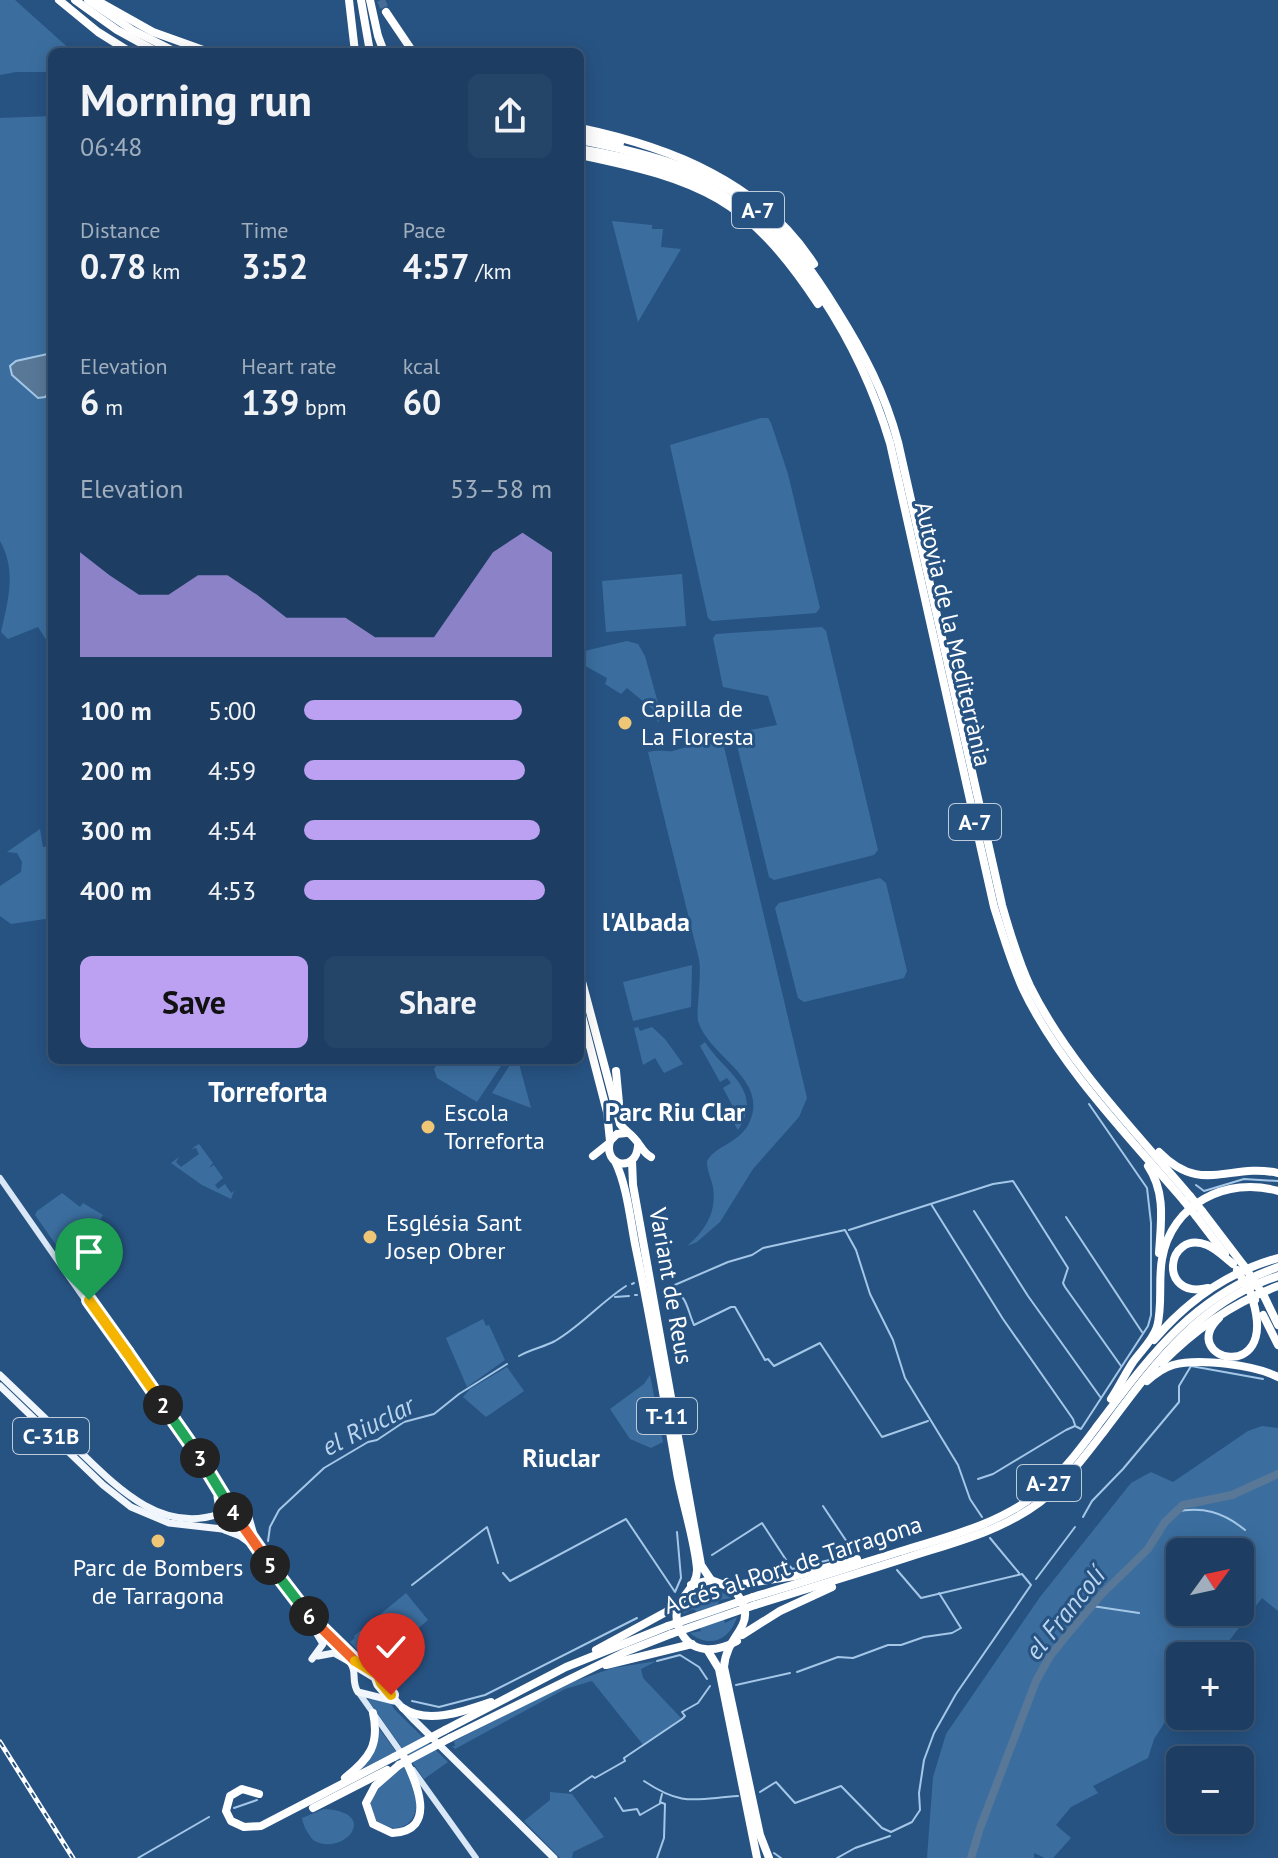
<!DOCTYPE html>
<html lang="en">
<head>
<meta charset="utf-8">
<style>
  :root { --surface:#1d3e62; --page:#254568; --text:#f1f3f6; --muted:#a0aebe; --line:#3b5777; --accent:#bca0f2 }
  body { margin:0; font-family:"PT Sans",sans-serif; background:var(--page); color:var(--text); height:100vh; display:flex; flex-direction:column; font-size:30px; white-space:nowrap }
  * { box-sizing:border-box; margin:0 }
  p { font-size:26px; color:var(--muted) }
  .icon { flex:none; width:44px; height:44px; fill:none; stroke:currentColor; stroke-width:2; stroke-linecap:round; stroke-linejoin:round }
  .map { position:relative; flex:1; overflow:hidden }
  .sheet { position:absolute; left:48px; top:48px; width:536px; height:1016px; display:flex; flex-direction:column; background:var(--surface); border-radius:12px; box-shadow:0 4px 20px #0003,0 0 0 2px var(--line) }
  .sheet>* { flex:none }
  .needle { width:52px; rotate:57deg }
  .tools { position:absolute; left:1166px; top:1538px; display:grid; gap:16px }
  .tools a { display:grid; place-items:center; width:88px; height:88px; border-radius:12px; background:var(--surface); box-shadow:0 4px 20px #0003,0 0 0 2px var(--line); font-size:40px }
  .pin { position:absolute; display:grid; place-items:center; width:68px; height:68px; color:#fff; margin:-82px -34px; border-radius:50% 50% 50% 0; rotate:-45deg; box-shadow:0 0 8px #0007 }
  .pin .icon { rotate:45deg }
  .km { position:absolute; width:40px; height:40px; margin:-20px; border-radius:50%; background:#222; color:#fff; font-size:22px; line-height:40px; text-align:center }
  .round { display:grid; place-items:center; flex:none; width:84px; height:84px; border-radius:12px; background:var(--page) }
  .head { display:flex; align-items:center; justify-content:space-between; height:136px; padding:0 32px }
  h1 { font-size:44px; font-weight:700; line-height:60px }
  .figures { display:grid; grid-template-columns:repeat(3,1fr); gap:12px; height:136px; padding:8px 32px }
  .figures div { display:grid; align-content:center }
  .figures b { font-size:34px; font-weight:700 }
  .figures small { font-size:22px; font-weight:400 }
  .figures p { font-size:22px }
  .chart { height:224px; padding:16px 32px }
  .chart p { display:flex; justify-content:space-between }
  .chart svg { width:100%; height:144px; margin-top:8px; fill:var(--accent); opacity:.7 }
  .primary-button { display:flex; gap:16px; margin-top:auto; padding:16px 32px }
  .primary-button a { flex:1; height:92px; border-radius:12px; background:var(--accent); color:#111; font-size:32px; font-weight:700; line-height:92px; text-align:center }
  .primary-button a+a { background:var(--page); color:var(--text) }
  ul { padding:0 32px; list-style:none; font-size:26px }
  li { display:grid; grid-template-columns:128px 96px 1fr; align-items:center; height:60px }
  li i { height:20px; border-radius:10px; background:var(--accent) }
  .map>svg:first-child { display:block }
</style>
</head>
<body>
<div class="map">
<svg width="1278" height="1858" viewBox="0 0 1278 1858">
  <rect width="100%" height="100%" fill="#275383"/>
  <g fill="#3b6e9f" fill-rule="evenodd">
    <polygon points="0,0 15,0 73,52 52,52 52,72 16,72 0,75"/>
    <path d="M52 116V649L38 627 8 639 1 632C8 600 17 571 0 541V118Z"/>
    <polygon points="612,221 652,225 652,229 663,229 661,247 681,249 638,322"/>
    <polygon points="761,418 768,418 771,423 788,474 820,608 816,613 712,621 708,618 670,445"/>
    <polygon points="682,574 686,626 606,632 602,581"/>
    <polygon points="822,627 826,631 878,850 874,855 774,880 769,877 734,733 777,725 768,696 723,687 713,638 716,634"/>
    <polygon points="627,641 638,644 645,656 661,714 658,723 656,712 627,688 621,694 605,684 607,678 580,663 580,652"/>
    <path d="M718 743 724 747 807 1098 799 1117 753 1169 720 1222 697 1242 687 1246C705 1231 717 1212 713 1187 711 1178 707 1171 707 1161 716 1145 741 1143 750 1121 768 1078 709 1057 698 1021 696 1010 702 978 699 959L648 752C658 749 668 752 673 751 688 746 702 744 718 743Z"/>
    <polygon points="40,829 43,847 52,846 52,918 11,924 0,916 0,886 21,872 22,862 17,853 7,852"/>
    <polygon points="880,878 886,883 907,971 904,978 804,1002 798,998 775,908 779,903"/>
    <polygon points="692,965 691,1007 633,1021 623,982"/>
    <polygon points="638,1027 640,1031 652,1027 665,1039 683,1064 664,1073 655,1058 643,1065 634,1028"/>
    <path d="M705 1042C724 1072 765 1090 738 1130L731 1118 737 1114 723 1088 731 1083 727 1078 720 1082 700 1046Z"/>
    <polygon points="440,1060 505,1060 477,1102 437,1078 434,1069"/>
    <polygon points="513,1060 518,1060 531,1108 492,1093"/>
    <polygon points="199,1144 213,1163 209,1168 214,1165 223,1178 215,1185 218,1189 225,1184 231,1193 234,1191 231,1199 202,1185 171,1163 179,1157 176,1162 181,1167 199,1154 196,1148 191,1149"/>
    <polygon points="62,1193 80,1207 83,1203 103,1215 73,1269 35,1215 37,1211"/>
    <polygon points="483,1319 486,1326 489,1325 505,1360 467,1387 446,1338"/>
    <polygon points="507,1367 524,1391 486,1417 463,1397 470,1389"/>
    <polygon points="650,1375 663,1442 651,1448 630,1439 610,1409 644,1384"/>
    <path d="M1262 1426 1278 1428V1611L1262 1598 1222 1650 1223 1656H1180V1699L1154 1739 1148 1758 1093 1786 1098 1793 1071 1807 1056 1825 1071 1838 1053 1858H1045L1034 1853V1858H927L933 1777 946 1734 1040 1597 1131 1483 1151 1472 1173 1482 1248 1431ZM1180 1552H1240V1612H1180Z"/>
    <path d="M708 1589 718 1590 731 1598 720 1600 718 1603 725 1623 737 1617C730 1640 709 1649 690 1633L701 1631 696 1611 693 1609 683 1614 692 1596Z"/>
    <polygon points="406,1593 428,1620 376,1664 370,1664 350,1642 355,1638 354,1636"/>
    <polygon points="657,1661 641,1669 643,1678 682,1719 644,1746 592,1681 565,1689 455,1749 452,1746 455,1746 454,1741 569,1683 613,1668"/>
    <polygon points="376,1698 390,1702 394,1709 448,1762 424,1779 368,1700"/>
    <path d="M378 1727C392 1747 414 1772 416 1798 422 1856 322 1821 401 1769L390 1755 361 1769C373 1757 380 1746 378 1727Z"/>
    <polygon points="550,1792 572,1794 604,1837 573,1852 572,1858 560,1858 524,1821 550,1800"/>
    <path d="M324 1809C382 1812 343 1858 313 1840 307 1832 304 1828 302 1818Z"/>
  </g>
  <polygon fill="#597898" stroke="#a4c7e7" stroke-width="2" points="52,353 52,390 45,397 38,398 12,375 10,366 16,361"/>
  <g fill="none" stroke-linecap="round" stroke-linejoin="round">
    <g stroke="#a4c7e7" stroke-width="2">
      <polyline points="1196,1185 1204,1191 1244,1179 1278,1181"/>
      <polyline points="931,1204 1003,1319 1073,1419 1075,1425"/>
      <polyline points="974,1211 1028,1296 1101,1398"/>
      <polyline points="1066,1217 1142,1332"/>
      <polyline points="849,1230 993,1184 1013,1181 1068,1268 1063,1283 1065,1287 1121,1366"/>
      <polyline points="662,1277 664,1277"/>
      <polyline points="632,1284 634,1283"/>
      <path d="M667 1288C688 1294 686 1307 694 1325L731 1307H735L765 1360 768 1359 774 1366 820 1343 882 1437 928 1421"/>
      <polyline points="663,1290 728,1262 752,1255 763,1248 845,1230 856,1250 870,1294 893,1340 905,1378 958,1465 970,1499 982,1517"/>
      <polyline points="635,1295 637,1295"/>
      <polyline points="615,1297 629,1296"/>
      <path d="M519 1356C531 1349 544 1347 555 1341 581 1326 601 1302 626 1286"/>
      <polyline points="978,1479 993,1474 1066,1430 1075,1426 1081,1429 1148,1326 1151,1315 1151,1223 1147,1188 1089,1104"/>
      <polyline points="823,1506 853,1551"/>
      <path d="M1174 1512C1203 1506 1223 1512 1245 1530"/>
      <polyline points="1083,1517 1092,1501 1123,1469 1179,1402 1179,1386 1191,1366 1263,1379"/>
      <polyline points="990,1538 1019,1573"/>
      <polyline points="268,1541 270,1527 279,1510 324,1468 368,1442 377,1440 404,1422 434,1414 459,1394 507,1364"/>
      <polyline points="712,1555 762,1523 792,1569 850,1555 878,1536 884,1548"/>
      <polyline points="503,1573 510,1581 626,1519 675,1592 681,1578 677,1532"/>
      <polyline points="1036,1579 1075,1527"/>
      <polyline points="412,1585 487,1527 498,1563"/>
      <polyline points="1092,1606 1139,1613"/>
      <polyline points="657,1661 680,1655 699,1667 707,1679"/>
      <polyline points="797,1672 838,1657 853,1658 888,1645 901,1645 924,1637 952,1633 961,1628 939,1593"/>
      <polyline points="736,1685 790,1673"/>
      <polyline points="412,1701 439,1707 485,1695 637,1618"/>
      <path d="M644 1781C683 1807 694 1799 738 1796"/>
      <polyline points="570,1791 592,1776 595,1778 625,1761 624,1758 682,1719 685,1716 682,1712 698,1703 710,1686"/>
      <polyline points="760,1792 776,1782 795,1803 841,1786 882,1828 891,1832 912,1822 920,1810 919,1793 924,1760 934,1733 956,1694 1031,1585 1022,1574 921,1598 897,1570"/>
      <polyline points="615,1798 623,1811 637,1809 640,1815 661,1803"/>
      <polyline points="234,1808 257,1800"/>
      <polyline points="774,1853 781,1858"/>
      <polyline points="138,1858 209,1817"/>
      <polyline points="657,1858 664,1838 665,1804 660,1802 662,1794"/>
      <polyline points="837,1858 855,1848 890,1836"/>
    </g>
    <polyline stroke="#597898" stroke-width="8" points="971,1858 980,1828 1036,1681 1050,1656 1067,1635 1101,1595 1148,1549 1165,1522 1183,1505 1232,1495 1278,1474"/>
    <polyline stroke="#476d96" stroke-width="8" stroke-dasharray="8 4" stroke-linecap="butt" points="381,0 386,12"/>
    <g stroke="#d9e7f6" stroke-width="6">
      <polyline points="0,1178 256,1545"/>
      <polyline points="122,1346 141,1373"/>
      <polyline points="172,1418 212,1477 215,1486"/>
      <polyline points="359,1693 402,1754"/>
      <polyline points="413,1770 476,1858"/>
    </g>
    <g stroke="#f1f6fd" stroke-width="7">
      <path d="M0 1375C24 1398 48 1421 72 1444 112 1482 158 1535 219 1514"/>
      <polyline points="0,1386 103,1485 131,1507 169,1523 222,1529 240,1536 258,1549"/>
      <polyline points="220,1492 217,1497 220,1513"/>
      <polyline points="226,1530 220,1522 221,1511 232,1505 246,1507 258,1549 318,1625 357,1663 375,1672 386,1690 414,1720 554,1858"/>
      <polyline points="311,1624 323,1644 312,1659"/>
      <polyline points="318,1656 334,1653 350,1662"/>
      <path d="M348 1659C359 1673 350 1680 358 1692L394 1701"/>
    </g>
    <g stroke="#fff" stroke-width="8">
      <polyline points="59,0 98,32 130,52"/>
      <polyline points="75,0 117,30 157,52"/>
      <polyline points="88,0 132,30 176,52"/>
      <polyline points="96,0 153,32 209,52"/>
      <polyline points="349,0 355,52"/>
      <polyline points="361,0 370,52"/>
      <polyline points="370,0 378,36 384,52"/>
      <polyline points="386,12 413,52"/>
      <path d="M580 128C671 147 762 183 814 264"/>
      <polyline points="580,134 620,143"/>
      <path d="M580 140C714 167 764 192 837 310 864 353 885 393 898 442L1002 905C1010 933 1018 960 1030 986 1068 1063 1135 1131 1190 1196"/>
      <path d="M580 149C624 157 668 165 708 186 797 233 862 350 890 443L994 907C1003 935 1011 963 1023 989 1059 1065 1129 1137 1184 1201"/>
      <path d="M580 155C701 180 748 198 818 304"/>
      <path d="M580 974 620 1124C625 1131 629 1132 634 1138 641 1145 642 1152 651 1157"/>
      <polyline points="580,1008 607,1112 610,1141"/>
      <polyline points="616,1071 619,1103"/>
      <path d="M626 1133 617 1134 610 1141C603 1167 636 1173 638 1146"/>
      <path d="M1159 1152C1202 1196 1229 1162 1278 1173"/>
      <polyline points="593,1156 608,1144"/>
      <path d="M615 1161C627 1186 630 1218 635 1244 651 1320 664 1397 677 1473 682 1502 695 1541 697 1569 698 1593 666 1600 680 1630 691 1655 717 1652 737 1641"/>
      <polyline points="632,1161 633,1185 701,1565 711,1580"/>
      <path d="M1148 1166C1166 1193 1161 1222 1159 1253"/>
      <polyline points="1202,1211 1244,1266"/>
      <polyline points="1196,1216 1225,1254"/>
      <path d="M1208 1288C1157 1300 1166 1229 1207 1245 1217 1249 1225 1258 1233 1264"/>
      <polyline points="1264,1296 1278,1325"/>
      <polyline points="1263,1315 1278,1345"/>
      <path d="M1219 1318C1177 1359 1278 1386 1253 1301"/>
      <path d="M1154 1340C1187 1301 1228 1272 1278 1258"/>
      <path d="M1162 1363C1195 1329 1233 1303 1278 1286"/>
      <path d="M1147 1381C1155 1374 1163 1368 1173 1365 1199 1358 1255 1365 1278 1377"/>
      <path d="M1111 1399C1119 1387 1125 1374 1133 1362 1141 1351 1153 1340 1157 1327 1163 1305 1158 1281 1162 1259 1171 1204 1227 1176 1278 1191"/>
      <path d="M727 1582C768 1625 727 1628 724 1667L760 1835 769 1858"/>
      <polyline points="691,1585 711,1580 732,1588"/>
      <polyline points="729,1586 795,1576 857,1559"/>
      <path d="M753 1597C801 1583 850 1567 898 1552 946 1537 998 1525 1038 1493 1062 1474 1080 1449 1098 1425 1151 1355 1192 1297 1278 1267"/>
      <path d="M755 1605C806 1589 856 1574 906 1558 952 1543 1000 1532 1040 1502 1066 1482 1085 1456 1105 1430 1153 1366 1198 1302 1278 1276"/>
      <polyline points="742,1635 780,1611 832,1587"/>
      <polyline points="596,1650 666,1612 675,1604"/>
      <polyline points="708,1651 719,1669 757,1858"/>
      <polyline points="606,1665 692,1644"/>
      <path d="M403 1708C427 1725 465 1711 491 1702"/>
      <polyline points="445,1730 566,1667 668,1626"/>
      <polyline points="450,1738 625,1652 671,1634"/>
      <path d="M399 1765 375 1786 366 1803 373 1824 392 1833C439 1831 416 1781 404 1757"/>
      <path d="M345 1778C369 1759 380 1745 373 1713"/>
      <polyline points="259,1794 242,1789 230,1796 226,1811 231,1821 244,1827 261,1826 394,1757"/>
      <polyline points="313,1808 387,1770"/>
    </g>
    <g stroke="#fff" stroke-width="5">
      <polyline id="rail" points="0,1742 73,1858"/>
    </g>
    <use href="#rail" stroke="#275383" stroke-width="2" stroke-dasharray="6" stroke-linecap="butt"/>
    <g stroke="#fff" stroke-width="8">
      <polyline points="1190,1196 1202,1211"/>
      <polyline points="1184,1201 1196,1216"/>
      <polyline points="1244,1266 1264,1296"/>
      <polyline points="1237,1270 1255,1300"/>
      <polyline points="668,1626 753,1597"/>
      <polyline points="671,1634 755,1605"/>
      <polyline points="394,1757 445,1730"/>
      <polyline points="399,1765 450,1738"/>
    </g>
  </g>
  <g fill="none" stroke-linecap="round" stroke-linejoin="round">
    <g stroke="#fff" stroke-width="16">
      <polyline id="split-1" points="89,1300 127,1353"/>
    </g>
    <g stroke="#fff" stroke-width="16">
      <polyline id="split-2" points="127,1353 163,1405"/>
    </g>
    <g stroke="#fff" stroke-width="16">
      <polyline id="split-3" points="163,1405 200,1458"/>
    </g>
    <g stroke="#fff" stroke-width="16">
      <polyline id="split-4" points="200,1458 233,1512"/>
    </g>
    <g stroke="#fff" stroke-width="16">
      <polyline id="split-5" points="233,1512 270,1565"/>
    </g>
    <g stroke="#fff" stroke-width="16">
      <polyline id="split-6" points="270,1565 309,1616"/>
    </g>
    <g stroke="#fff" stroke-width="16">
      <polyline id="split-7" points="309,1616 355,1661"/>
    </g>
    <g stroke="#fff" stroke-width="16">
      <polyline id="split-8" points="355,1661 378,1675 381,1683 391,1695"/>
    </g>
    <use href="#split-1" stroke="#f5b400" stroke-width="10"/>
    <use href="#split-2" stroke="#f5b400" stroke-width="10"/>
    <use href="#split-3" stroke="#22a559" stroke-width="10"/>
    <use href="#split-4" stroke="#22a559" stroke-width="10"/>
    <use href="#split-5" stroke="#f0652b" stroke-width="10"/>
    <use href="#split-6" stroke="#22a559" stroke-width="10"/>
    <use href="#split-7" stroke="#f0652b" stroke-width="10"/>
    <use href="#split-8" stroke="#f5b400" stroke-width="10"/>
  </g>
  <g fill="#efc675" stroke="#275383" stroke-width="3">
    <circle cx="625" cy="723" r="8"/>
    <circle cx="428" cy="1127" r="8"/>
    <circle cx="370" cy="1237" r="8"/>
    <circle cx="158" cy="1541" r="8"/>
  </g>
  <g text-anchor="middle" stroke-width="6" stroke-linejoin="round" paint-order="stroke">
    <g fill="#275383" stroke="#becbda" stroke-width="2">
      <rect x="732" y="192" width="52" height="36" rx="6"/>
      <rect x="949" y="804" width="52" height="36" rx="6"/>
      <rect x="637" y="1398" width="60" height="36" rx="6"/>
      <rect x="13" y="1418" width="76" height="36" rx="6"/>
      <rect x="1017" y="1465" width="64" height="36" rx="6"/>
    </g>
    <g font-size="22" font-weight="bold" fill="#fff">
      <text x="758" y="218">A-7</text>
      <text x="975" y="830">A-7</text>
      <text x="667" y="1424">T-11</text>
      <text x="51" y="1444">C-31B</text>
      <text x="1049" y="1491">A-27</text>
    </g>
    <g font-size="24" fill="#fff" stroke="#275383">
      <text transform="translate(953 634) rotate(77)" y="8">Autovia de la Mediterrània</text>
      <text transform="translate(671 1286) rotate(80)" y="8">Variant de Reus</text>
      <text transform="translate(793 1565) rotate(-18)" y="8">Accés al Port de Tarragona</text>
    </g>
    <g font-size="24" fill="#fff" stroke="#275383" text-anchor="start">
      <text x="641" y="717">Capilla de<tspan x="641" dy="28">La Floresta</tspan></text>
      <text x="444" y="1121">Escola<tspan x="444" dy="28">Torreforta</tspan></text>
      <text x="386" y="1231">Església Sant<tspan x="386" dy="28">Josep Obrer</tspan></text>
      <text x="158" y="1576" text-anchor="middle">Parc de Bombers<tspan x="158" dy="28">de Tarragona</tspan></text>
    </g>
    <g font-size="26" font-weight="bold" fill="#fff" stroke="#275383">
      <text x="646" y="931">l'Albada</text>
      <text x="675" y="1121">Parc Riu Clar</text>
      <text x="561" y="1467">Riuclar</text>
    </g>
    <g font-size="26" font-style="italic" fill="#bbd5ee" stroke="#275383">
      <text transform="translate(368 1426) rotate(-27)" y="9">el Riuclar</text>
      <text transform="translate(1065 1613) rotate(-51)" y="9">el Francolí</text>
    </g>
    <g font-size="28" font-weight="bold" fill="#fff" stroke="#275383">
      <text x="268" y="1102">Torreforta</text>
    </g>
  </g>
</svg>
<div class="tools">
<a><svg class="needle" viewBox="-14 -14 28 28"><path d="M0-13l5 13h-10z" fill="#e53935"/><path d="M0 13l5-13h-10z" fill="#a0aebe"/></svg></a>
<a>+</a>
<a>−</a>
</div>
<div class="pin" style="left:89px;top:1300px;background:#1e9e55"><svg class="icon" aria-label="arrive" viewBox="0 0 24 24"><path d="M6 21V4h12l-3 4 3 4H6"/></svg></div>
<div class="pin" style="left:391px;top:1695px;background:#d93025"><svg class="icon" aria-label="check" viewBox="0 0 24 24"><path d="M5 12l5 5 9-10"/></svg></div>
<b class="km" style="left:163px;top:1405px">2</b>
<b class="km" style="left:200px;top:1458px">3</b>
<b class="km" style="left:233px;top:1512px">4</b>
<b class="km" style="left:270px;top:1565px">5</b>
<b class="km" style="left:309px;top:1616px">6</b>
<section class="sheet">
<div class="head"><div><h1>Morning run</h1><p>06:48</p></div><a class="round"><svg class="icon" aria-label="share" viewBox="0 0 24 24"><path d="M12 15V3M7 8l5-5 5 5M5 13v7h14v-7"/></svg></a></div>
<div class="figures">
<div><p>Distance</p><b>0.78<small> km</small></b></div>
<div><p>Time</p><b>3:52</b></div>
<div><p>Pace</p><b>4:57<small> /km</small></b></div>
</div>
<div class="figures">
<div><p>Elevation</p><b>6<small> m</small></b></div>
<div><p>Heart rate</p><b>139<small> bpm</small></b></div>
<div><p>kcal</p><b>60</b></div>
</div>
<div class="chart"><p><span>Elevation</span>53–58 m</p>
<svg viewBox="0 0 160 44" preserveAspectRatio="none"><path d="M0 44V12L10 19L20 25L30 25L40 19L50 19L60 25L70 32L80 32L90 32L100 38L110 38L120 38L130 25L140 12L150 6L160 12V44z"/></svg>
</div>
<ul>
<li><b>100 m</b>5:00<i style="width:88%"></i></li>
<li><b>200 m</b>4:59<i style="width:89%"></i></li>
<li><b>300 m</b>4:54<i style="width:95%"></i></li>
<li><b>400 m</b>4:53<i style="width:97%"></i></li>
</ul>
<div class="primary-button"><a>Save</a><a>Share</a></div>
</section>
</div>
</body>
</html>
